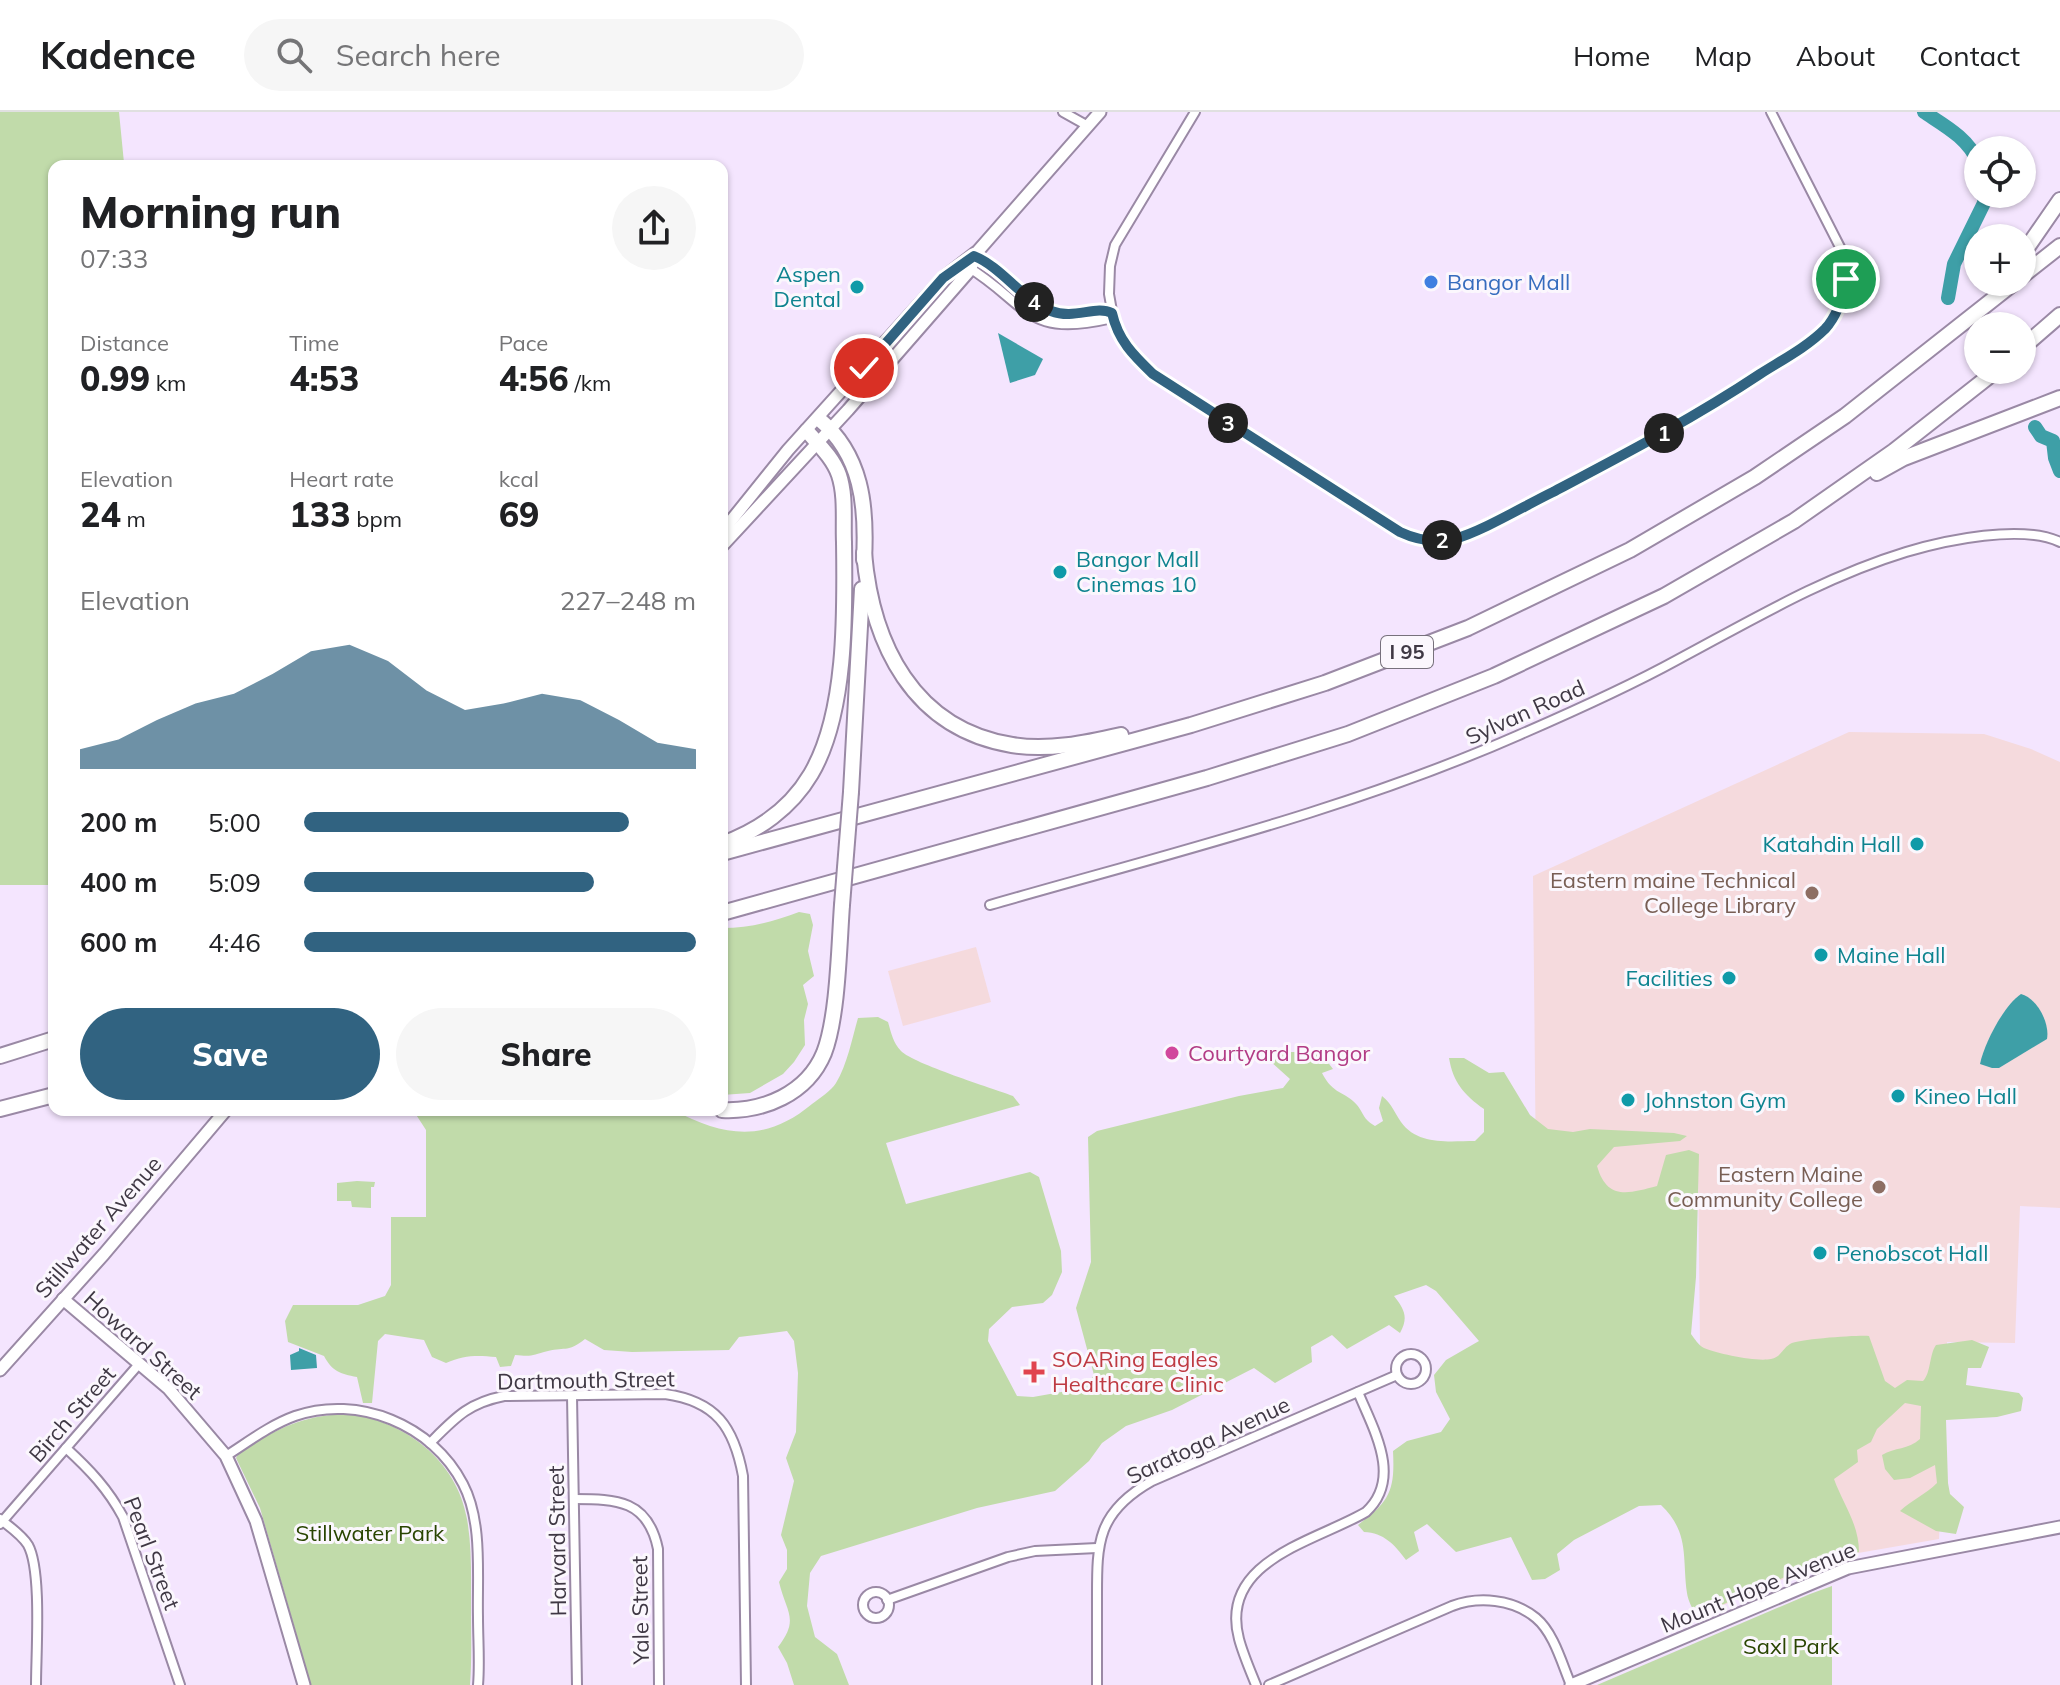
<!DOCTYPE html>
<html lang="en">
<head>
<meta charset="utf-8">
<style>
  :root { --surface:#fff; --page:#f6f6f6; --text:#202124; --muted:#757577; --line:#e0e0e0; --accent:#316381 }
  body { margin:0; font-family:Mulish,sans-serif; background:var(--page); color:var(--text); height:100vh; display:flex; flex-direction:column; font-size:30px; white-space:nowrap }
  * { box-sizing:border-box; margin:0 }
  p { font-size:26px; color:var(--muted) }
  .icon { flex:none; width:44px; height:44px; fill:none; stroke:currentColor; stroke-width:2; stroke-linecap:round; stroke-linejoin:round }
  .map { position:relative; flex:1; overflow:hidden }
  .panel { position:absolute; left:48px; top:48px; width:680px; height:956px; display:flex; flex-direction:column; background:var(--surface); border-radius:16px; box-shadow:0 2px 6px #0004 }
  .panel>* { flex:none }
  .buttons { position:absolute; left:1964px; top:24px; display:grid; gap:16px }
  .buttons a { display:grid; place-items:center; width:72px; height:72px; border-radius:50%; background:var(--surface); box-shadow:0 2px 6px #0004; font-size:40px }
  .pin { position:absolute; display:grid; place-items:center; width:68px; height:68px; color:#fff; margin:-34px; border:4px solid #fff; border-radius:50%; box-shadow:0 2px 8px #0007 }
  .km { position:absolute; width:40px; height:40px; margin:-20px; border-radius:50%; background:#222; color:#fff; font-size:22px; line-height:40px; text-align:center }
  .round { display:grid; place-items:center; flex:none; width:84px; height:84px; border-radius:42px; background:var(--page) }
  .head { display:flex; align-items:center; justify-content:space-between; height:136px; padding:0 32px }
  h1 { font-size:44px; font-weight:800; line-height:60px }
  .figures { display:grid; grid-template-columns:repeat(3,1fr); gap:12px; height:136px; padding:8px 32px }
  .figures div { display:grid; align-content:center }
  .figures b { font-size:34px; font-weight:800 }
  .figures small { font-size:22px; font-weight:400 }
  .figures p { font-size:22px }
  .chart { height:224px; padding:16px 32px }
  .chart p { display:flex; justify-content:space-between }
  .chart svg { width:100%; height:144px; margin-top:8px; fill:var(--accent); opacity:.7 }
  .button { display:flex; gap:16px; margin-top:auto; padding:16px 32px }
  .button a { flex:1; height:92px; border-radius:48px; background:var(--accent); color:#fff; font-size:32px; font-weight:800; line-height:92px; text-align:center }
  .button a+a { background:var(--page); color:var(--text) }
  ul { padding:0 32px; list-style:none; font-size:26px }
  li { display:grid; grid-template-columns:128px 96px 1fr; align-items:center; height:60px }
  li i { height:20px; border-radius:10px; background:var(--accent) }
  header { display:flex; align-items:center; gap:48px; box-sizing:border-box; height:112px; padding:0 40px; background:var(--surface); border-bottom:2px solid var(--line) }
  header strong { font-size:38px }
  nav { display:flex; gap:44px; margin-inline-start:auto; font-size:28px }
  .search { width:560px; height:72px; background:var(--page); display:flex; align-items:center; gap:20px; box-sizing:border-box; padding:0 28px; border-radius:44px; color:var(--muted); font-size:30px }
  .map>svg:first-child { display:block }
</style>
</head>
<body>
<header>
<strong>Kadence</strong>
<div class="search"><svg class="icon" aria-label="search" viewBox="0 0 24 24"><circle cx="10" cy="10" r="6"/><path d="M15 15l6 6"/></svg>Search here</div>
<nav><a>Home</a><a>Map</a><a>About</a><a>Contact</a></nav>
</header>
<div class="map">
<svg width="2060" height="1573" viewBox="0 0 2060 1573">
  <rect width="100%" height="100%" fill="#f4e5fe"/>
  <g fill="#f5dadd">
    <polygon points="1849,620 1984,622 2031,637 2060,650 2060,1096 2020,1094 2015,1231 1947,1230 1939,1427 1835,1445 1703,1502 1698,1056 1537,1168 1533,764"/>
    <polygon points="976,835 991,890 903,914 888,859"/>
  </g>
  <g fill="#c1dbaa">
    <polygon points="0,0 119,0 124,51 124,54 54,54 54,773 0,773"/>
    <path d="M799 800 810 802 813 813 808 839 814 864 803 873 808 892 804 908 805 933 794 950 783 962 750 981 722 983V816C750 816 772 810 799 800Z"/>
    <path d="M878 905 888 910C891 920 893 931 901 939 914 952 992 976 1013 984L1020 993 886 1031 906 1092 1030 1060 1039 1065 1061 1139 1062 1160 1052 1183 1043 1191 1012 1195 989 1217 988 1229 1017 1284 1033 1285 1084 1276 1094 1263 1076 1196 1091 1150 1088 1025 1097 1019 1239 984 1283 976 1290 967 1269 948 1278 940H1320L1333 957 1322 961C1333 983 1345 979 1357 993 1365 1003 1362 1006 1375 1014L1383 1009 1379 996 1382 984C1392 992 1394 1000 1401 1010 1418 1034 1450 1029 1475 1029L1484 1020V997C1464 983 1453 970 1449 946H1464L1489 961 1504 960 1530 1003 1548 1017 1573 1020 1590 1017 1674 1021 1687 1024 1680 1029 1614 1035 1597 1054C1607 1088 1627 1082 1657 1074L1666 1043 1689 1038 1699 1042 1696 1165 1691 1222C1695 1227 1698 1233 1704 1236 1719 1242 1756 1250 1771 1247 1781 1245 1782 1237 1790 1232 1799 1227 1858 1223 1869 1224L1885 1269 1895 1276 1907 1268 1923 1269C1931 1261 1929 1243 1936 1233L1972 1228 1989 1235 1981 1256H1968L1966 1273 2019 1281 2023 1286 2021 1299 1997 1305 1946 1308 1948 1371 1950 1382 1964 1395 1956 1422 1936 1419 1900 1399C1912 1388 1926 1382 1937 1371L1935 1353 1910 1366 1894 1368 1885 1357 1882 1343C1895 1335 1908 1338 1920 1327L1921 1294 1905 1291 1877 1317 1871 1330 1857 1338 1858 1350 1834 1367C1843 1392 1859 1412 1859 1440 1802 1453 1750 1482 1696 1504 1693 1497 1688 1489 1687 1481 1682 1445 1690 1421 1661 1393L1639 1394 1574 1428 1557 1442 1560 1458 1545 1467 1532 1468 1511 1425 1456 1440 1427 1412 1414 1420 1419 1439 1406 1448C1394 1432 1384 1421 1364 1420L1358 1413C1390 1389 1395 1379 1393 1339L1407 1329 1441 1320 1450 1307 1436 1280 1434 1263 1446 1248 1479 1229 1436 1179 1426 1173 1394 1184C1404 1197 1409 1205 1400 1221L1389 1213 1347 1237 1332 1223 1311 1235 1312 1250 1275 1271 1254 1256 1172 1298 1126 1314 1102 1331 1089 1349 1055 1379 977 1396 821 1444 810 1461 807 1494 815 1525 837 1542 849 1573H794L787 1551 778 1535C800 1507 786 1500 779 1470L787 1457V1438L781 1423 794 1369 786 1346 796 1320 798 1261 794 1229 787 1219 739 1225 729 1238 632 1240 604 1238 585 1227C569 1240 566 1235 548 1239 532 1243 533 1245 515 1243L511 1254 500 1255 496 1245C477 1243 464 1243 446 1251L432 1245 424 1228 385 1222 378 1229 372 1291H363L357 1265C340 1262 332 1259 324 1244L288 1230 285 1209 293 1193H358L385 1184 391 1173V1105H426V1018L413 998H673C725 1025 765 1031 812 992 820 986 831 979 836 971 847 953 852 927 858 906Z"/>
    <polygon points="357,1069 375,1070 374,1075 371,1075 371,1096 352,1095 351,1089 337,1089 337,1071"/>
    <path d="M347 1302C404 1308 457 1348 467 1407 472 1435 471 1465 471 1493 471 1520 472 1546 470 1573H311L260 1396 236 1346 239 1340C277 1317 302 1303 347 1302Z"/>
    <polygon points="1832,1474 1832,1573 1597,1573 1810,1482"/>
  </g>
  <g fill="#3e9fa7">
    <polygon points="998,221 1043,247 1035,263 1010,271"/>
    <path d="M2021 882C2037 886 2050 911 2047 927L1999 956H1992L1980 952C1984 932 2004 893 2021 882Z"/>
    <polygon points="299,1236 316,1243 317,1256 291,1258 290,1243 299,1239"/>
  </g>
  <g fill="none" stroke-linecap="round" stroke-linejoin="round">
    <g stroke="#3e9fa7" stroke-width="14">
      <path d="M1924 0C1945 14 1968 26 1978 50"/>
      <polyline points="1948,186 1954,152 1984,91 1985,82"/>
      <polyline points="2035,315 2041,324 2053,329 2055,346 2060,359"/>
    </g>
    <g stroke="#9a89a5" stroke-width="12">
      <g id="street">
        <polyline points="1063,0 1088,14"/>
        <path d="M1195 0 1115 133 1110 154 1109 182 1115 216 1127 237 1153 262 1400 420 1421 428 1435 429 1460 425C1561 377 1663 327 1756 265 1779 250 1807 236 1826 216 1845 195 1849 167 1843 141L1771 0"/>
        <path d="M974 144C1003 156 1021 187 1051 199 1075 208 1094 193 1112 201"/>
        <path d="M968 155C1028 192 1026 226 1108 207L1112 201"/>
        <path d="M990 793C1167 742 1349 698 1519 623 1572 600 1626 576 1677 548 1752 508 1824 465 1906 440 1946 428 2022 412 2060 430"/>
        <circle cx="1411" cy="1257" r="15"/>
        <polyline points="572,1284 577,1573"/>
        <path d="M430 1331C455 1306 468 1291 504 1284L665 1282C716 1289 734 1315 743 1364L746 1573"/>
        <path d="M66 1336C90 1358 108 1377 123 1405L180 1573"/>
        <path d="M226 1344C248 1330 270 1313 295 1304 358 1282 433 1313 463 1372 483 1410 477 1464 478 1505 478 1528 480 1551 478 1573"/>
        <path d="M574 1387C617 1387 648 1388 658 1437L659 1573"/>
        <path d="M0 1407C10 1415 22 1423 28 1433 42 1458 36 1541 36 1573"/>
        <polyline points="0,1412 139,1252"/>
        <circle cx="876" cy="1493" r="13"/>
        <polyline points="887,1488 1008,1445 1035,1439 1097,1436"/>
        <path d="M1097 1573C1097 1546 1097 1518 1097 1491 1097 1433 1095 1401 1152 1369L1397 1263"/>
        <path d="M1256 1573C1250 1558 1243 1542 1239 1527 1218 1448 1317 1429 1366 1400 1403 1366 1373 1317 1358 1280"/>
        <path d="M1269 1573 1452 1494C1479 1484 1513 1487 1536 1506 1554 1521 1562 1552 1571 1573"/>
      </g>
    </g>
    <g stroke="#9a89a5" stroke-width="15">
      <g id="secondary">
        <polyline points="722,420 788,338 943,166 978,139 1100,0"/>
        <polyline points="722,434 848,298 971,157 974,144"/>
        <polyline points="63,1187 168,1276 226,1344 256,1409 304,1573"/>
        <polyline points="0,1258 104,1142 226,998"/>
        <polyline points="1571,1573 1848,1456 2060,1415"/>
      </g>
    </g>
    <g stroke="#9a89a5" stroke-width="18">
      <g id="highway">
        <polyline points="2022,143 2060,88"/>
        <polyline points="2022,164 2060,134"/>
        <polyline points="2022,236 2060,203"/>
        <path d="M819 307C862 343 867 394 864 448"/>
        <polyline points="1877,361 1904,346 2060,286"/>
        <path d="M864 441C872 532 913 617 1012 633 1048 639 1086 631 1121 623"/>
        <polyline points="851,680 862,477"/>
        <path d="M722 732C758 719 791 696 811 662 847 601 845 499 844 430 843 408 846 384 839 363 833 346 819 333 807 319"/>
        <polyline points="722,741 1191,613 1325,571 1468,516 1630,438 1755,365 1845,304 2015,170"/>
        <polyline points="722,801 1207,666 1348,622 1494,564 1664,484 1794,409 1894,339 1997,258"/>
        <polyline points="0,944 54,927"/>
        <polyline points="0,997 54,983"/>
        <path d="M722 998C763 1000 807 982 824 941 838 905 839 834 842 793"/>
      </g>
    </g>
    <use href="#street" stroke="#fff" stroke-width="8"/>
    <use href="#secondary" stroke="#fff" stroke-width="11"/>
    <use href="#highway" stroke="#fff" stroke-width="14"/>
    <g stroke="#9a89a5" stroke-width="18" stroke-linecap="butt">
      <polyline id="highway-bridge" points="842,793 851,680"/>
    </g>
    <use href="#highway-bridge" stroke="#fff" stroke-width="14"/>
  </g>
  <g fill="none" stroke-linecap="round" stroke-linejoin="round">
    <g stroke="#fff" stroke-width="16">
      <path id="route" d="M864 256 943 166 974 144C1003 156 1021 187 1051 199 1075 208 1095 193 1112 201 1118 228 1133 243 1153 262L1400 420C1417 428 1435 431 1454 427 1481 420 1526 393 1553 380 1623 343 1694 306 1760 262 1782 248 1807 235 1825 217 1838 203 1843 185 1846 167"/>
    </g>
    <use href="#route" stroke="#316381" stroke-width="10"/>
  </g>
  <circle fill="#3f7fe0" stroke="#fbf7fd" stroke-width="3" cx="1431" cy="170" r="8"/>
  <g fill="#0f9aa8" stroke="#fbf7fd" stroke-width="3">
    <circle cx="857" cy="175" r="8"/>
    <circle cx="1060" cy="460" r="8"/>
    <circle cx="1917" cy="732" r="8"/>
    <circle cx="1821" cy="843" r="8"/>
    <circle cx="1729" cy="866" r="8"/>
    <circle cx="1898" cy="984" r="8"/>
    <circle cx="1628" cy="988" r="8"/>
    <circle cx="1820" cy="1141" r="8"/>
  </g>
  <g fill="#8d6e63" stroke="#fbf7fd" stroke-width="3">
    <circle cx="1812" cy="781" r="8"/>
    <circle cx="1879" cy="1075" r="8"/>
  </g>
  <circle fill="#d1479c" stroke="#fbf7fd" stroke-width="3" cx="1172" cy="941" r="8"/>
  <path fill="#e0444e" stroke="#fbf7fd" stroke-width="3" d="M1030 1248h8v8h8v8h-8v8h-8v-8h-8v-8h8z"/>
  <g text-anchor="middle" stroke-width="6" stroke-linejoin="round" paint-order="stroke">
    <rect fill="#fbf7fd" stroke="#77717c" stroke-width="2" x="1381" y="524" width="52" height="32" rx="6"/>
    <g font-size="20" font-weight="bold" fill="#3f3844">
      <text x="1407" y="547">I 95</text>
    </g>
    <g font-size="22" fill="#0d838f" stroke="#fbf7fd" text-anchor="start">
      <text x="841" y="170" text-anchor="end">Aspen<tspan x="841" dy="25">Dental</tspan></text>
      <text x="1076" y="455">Bangor Mall<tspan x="1076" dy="25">Cinemas 10</tspan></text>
      <text x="1901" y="740" text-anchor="end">Katahdin Hall</text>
      <text x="1837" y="851">Maine Hall</text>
      <text x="1713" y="874" text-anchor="end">Facilities</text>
      <text x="1914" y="992">Kineo Hall</text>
      <text x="1644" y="996">Johnston Gym</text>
      <text x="1836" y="1149">Penobscot Hall</text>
    </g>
    <g font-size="22" fill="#366cbe" stroke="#fbf7fd" text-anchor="start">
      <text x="1447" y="178">Bangor Mall</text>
    </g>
    <g font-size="22" fill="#3f3844" stroke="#fbf7fd">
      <text transform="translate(1525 600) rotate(-24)" y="8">Sylvan Road</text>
      <text transform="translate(98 1115) rotate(-49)" y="8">Stillwater Avenue</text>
      <text transform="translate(143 1233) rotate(42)" y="8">Howard Street</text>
      <text transform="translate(586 1268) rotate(-1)" y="8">Dartmouth Street</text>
      <text transform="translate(72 1302) rotate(-49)" y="8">Birch Street</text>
      <text transform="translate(1208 1328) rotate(-25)" y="8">Saratoga Avenue</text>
      <text transform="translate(557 1429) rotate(-91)" y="8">Harvard Street</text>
      <text transform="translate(152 1441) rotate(69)" y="8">Pearl Street</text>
      <text transform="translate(1758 1475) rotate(-22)" y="8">Mount Hope Avenue</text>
      <text transform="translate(640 1498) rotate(-91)" y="8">Yale Street</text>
    </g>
    <g font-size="22" fill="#785e54" stroke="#fbf7fd" text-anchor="end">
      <text x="1796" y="776">Eastern maine Technical<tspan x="1796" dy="25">College Library</tspan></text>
      <text x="1863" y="1070">Eastern Maine<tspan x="1863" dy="25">Community College</tspan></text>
    </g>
    <g font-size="22" fill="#b23c85" stroke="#fbf7fd" text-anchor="start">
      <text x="1188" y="949">Courtyard Bangor</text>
    </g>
    <g font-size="22" fill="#be3a42" stroke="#fbf7fd" text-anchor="start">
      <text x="1052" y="1255">SOARing Eagles<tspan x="1052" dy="25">Healthcare Clinic</tspan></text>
    </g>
    <g font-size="22" fill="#294501" stroke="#fbf7fd">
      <text x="370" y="1429">Stillwater Park</text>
      <text x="1791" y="1542">Saxl Park</text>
    </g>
  </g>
</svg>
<div class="buttons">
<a><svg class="icon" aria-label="locate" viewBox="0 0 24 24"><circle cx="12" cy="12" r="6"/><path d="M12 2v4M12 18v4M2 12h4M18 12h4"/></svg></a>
<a>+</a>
<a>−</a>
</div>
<div class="pin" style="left:1846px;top:167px;background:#1e9e55"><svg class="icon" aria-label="arrive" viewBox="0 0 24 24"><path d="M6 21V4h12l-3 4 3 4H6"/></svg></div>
<div class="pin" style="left:864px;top:256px;background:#d93025"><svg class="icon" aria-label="check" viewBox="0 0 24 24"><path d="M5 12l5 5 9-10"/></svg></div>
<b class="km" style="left:1664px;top:321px">1</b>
<b class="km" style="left:1442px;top:428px">2</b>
<b class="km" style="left:1228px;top:311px">3</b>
<b class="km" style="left:1034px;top:190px">4</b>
<section class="panel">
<div class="head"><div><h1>Morning run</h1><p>07:33</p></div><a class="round"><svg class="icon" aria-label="share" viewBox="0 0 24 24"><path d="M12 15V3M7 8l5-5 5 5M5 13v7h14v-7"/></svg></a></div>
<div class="figures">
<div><p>Distance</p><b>0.99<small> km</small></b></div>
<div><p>Time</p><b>4:53</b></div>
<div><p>Pace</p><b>4:56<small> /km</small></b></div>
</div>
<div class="figures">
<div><p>Elevation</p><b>24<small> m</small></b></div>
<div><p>Heart rate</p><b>133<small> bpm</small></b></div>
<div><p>kcal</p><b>69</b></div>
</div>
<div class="chart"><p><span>Elevation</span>227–248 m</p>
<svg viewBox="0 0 160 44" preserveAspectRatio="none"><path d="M0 44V38L10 35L20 29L30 24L40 21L50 15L60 8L70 6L80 11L90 20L100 26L110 24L120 21L130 23L140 29L150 36L160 38V44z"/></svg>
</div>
<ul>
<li><b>200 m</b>5:00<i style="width:83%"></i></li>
<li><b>400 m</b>5:09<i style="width:74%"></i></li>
<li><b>600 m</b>4:46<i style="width:100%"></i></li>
</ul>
<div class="button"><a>Save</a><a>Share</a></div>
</section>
</div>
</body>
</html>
